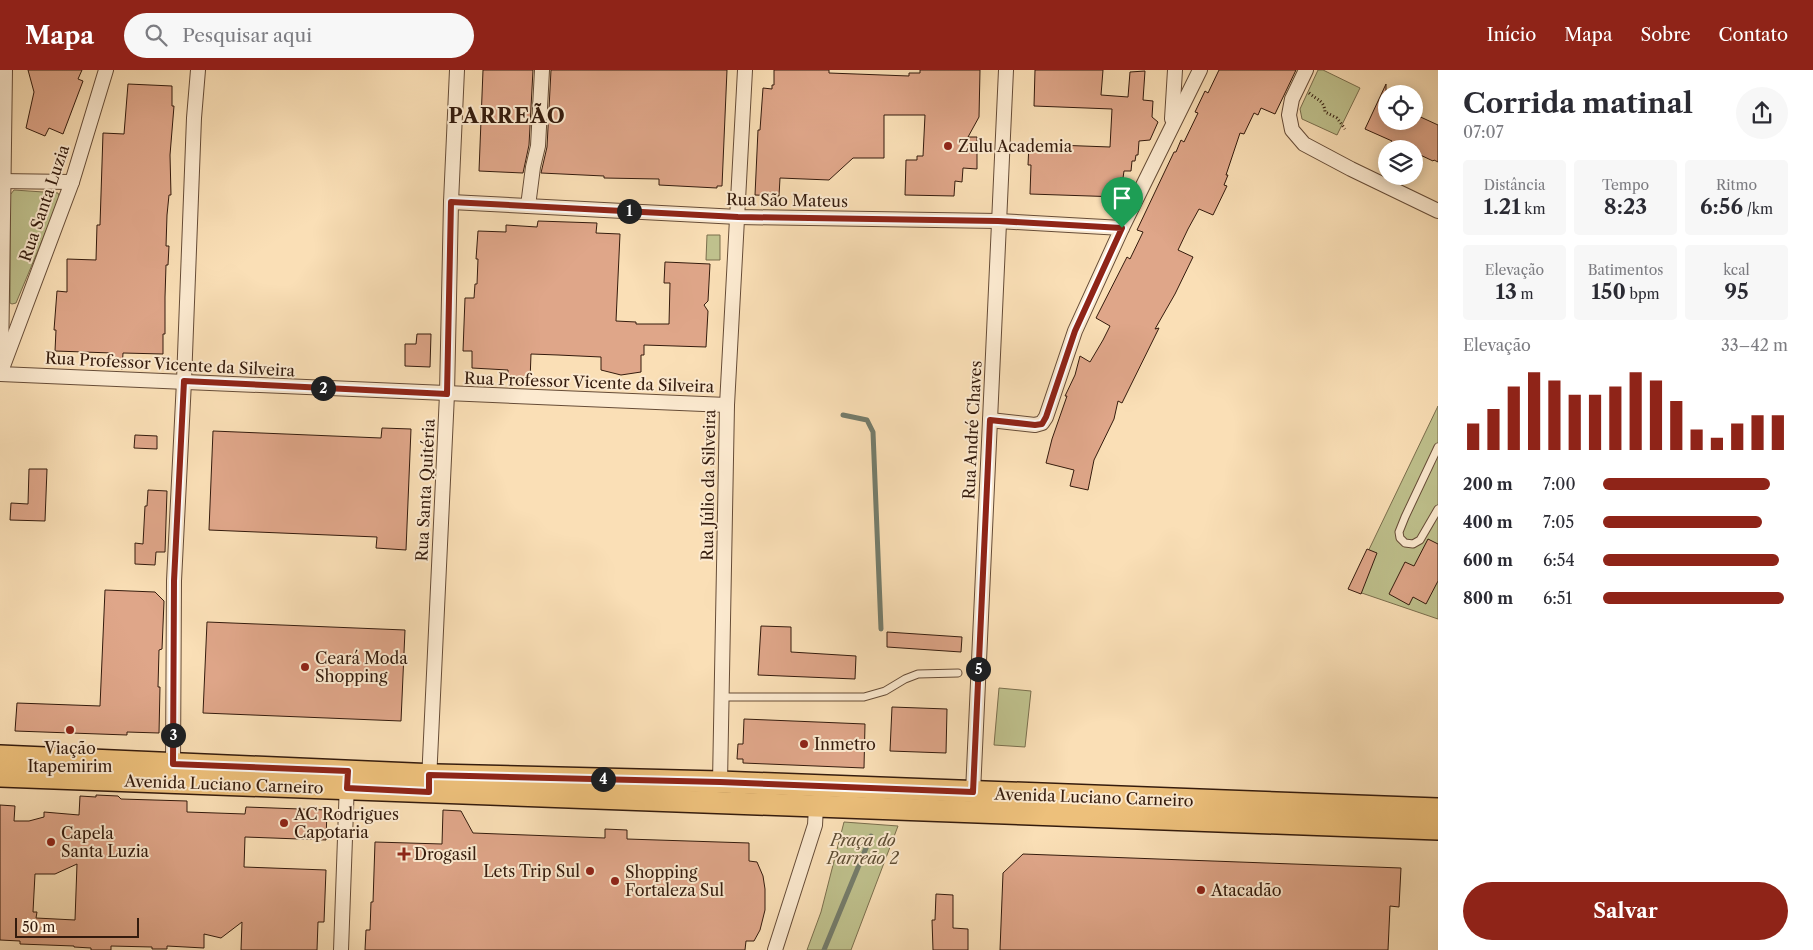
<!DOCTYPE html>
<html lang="pt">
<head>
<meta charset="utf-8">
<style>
  :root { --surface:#fff; --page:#f7f7f7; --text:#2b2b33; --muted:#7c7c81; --accent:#8f2418 }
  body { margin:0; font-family:"Libre Caslon Text",serif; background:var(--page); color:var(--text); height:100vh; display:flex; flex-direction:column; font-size:19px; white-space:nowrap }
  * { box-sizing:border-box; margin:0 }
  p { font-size:16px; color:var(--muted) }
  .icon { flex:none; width:28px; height:28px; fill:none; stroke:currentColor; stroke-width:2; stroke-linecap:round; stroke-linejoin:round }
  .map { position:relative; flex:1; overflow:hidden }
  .drawer { display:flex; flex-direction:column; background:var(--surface); width:375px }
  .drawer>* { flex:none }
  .controls { position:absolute; left:1378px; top:15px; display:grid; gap:10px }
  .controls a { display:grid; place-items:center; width:45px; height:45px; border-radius:50%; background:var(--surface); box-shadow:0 2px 12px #0003; font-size:25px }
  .scale { position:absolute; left:15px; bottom:12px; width:124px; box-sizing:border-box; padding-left:5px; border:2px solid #341b0d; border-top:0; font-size:14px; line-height:18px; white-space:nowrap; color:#341b0d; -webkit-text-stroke:4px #fcead0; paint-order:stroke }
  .pin { position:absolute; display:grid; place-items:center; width:42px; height:42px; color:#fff; margin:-51px -21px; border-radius:50% 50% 50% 0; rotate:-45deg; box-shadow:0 0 5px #0007 }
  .pin .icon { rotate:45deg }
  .km { position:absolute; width:25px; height:25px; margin:-12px; border-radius:50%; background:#222; color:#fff; font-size:14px; line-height:25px; text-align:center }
  .round { display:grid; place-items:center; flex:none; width:52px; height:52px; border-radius:26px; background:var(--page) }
  .summary { display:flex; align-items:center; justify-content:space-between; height:85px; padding:0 25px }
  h1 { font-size:28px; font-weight:800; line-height:38px }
  .metrics { display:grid; grid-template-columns:repeat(3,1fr); gap:8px; height:85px; padding:5px 25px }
  .metrics div { display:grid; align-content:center; border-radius:5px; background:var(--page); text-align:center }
  .metrics b { font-size:21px; font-weight:800 }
  .metrics small { font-size:14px; font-weight:400 }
  .metrics p { font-size:14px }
  .chart { height:140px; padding:10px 25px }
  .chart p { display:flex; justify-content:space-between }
  .chart svg { width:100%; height:90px; margin-top:5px; stroke:var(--accent); stroke-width:6 }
  .cta { display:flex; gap:10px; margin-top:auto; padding:10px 25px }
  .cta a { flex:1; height:58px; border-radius:30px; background:var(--accent); color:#fff; font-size:20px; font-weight:800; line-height:58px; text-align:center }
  ul { padding:0 25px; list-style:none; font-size:16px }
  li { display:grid; grid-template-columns:80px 60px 1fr; align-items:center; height:38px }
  li i { height:12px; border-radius:6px; background:var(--accent) }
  header { display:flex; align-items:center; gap:30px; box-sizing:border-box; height:70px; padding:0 25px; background:var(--accent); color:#fff }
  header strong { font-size:24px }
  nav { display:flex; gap:28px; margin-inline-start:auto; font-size:18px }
  .search { width:350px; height:45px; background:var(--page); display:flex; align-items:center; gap:12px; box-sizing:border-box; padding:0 18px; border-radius:28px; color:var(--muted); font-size:19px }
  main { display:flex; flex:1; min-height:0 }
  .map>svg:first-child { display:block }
</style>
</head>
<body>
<header>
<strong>Mapa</strong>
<div class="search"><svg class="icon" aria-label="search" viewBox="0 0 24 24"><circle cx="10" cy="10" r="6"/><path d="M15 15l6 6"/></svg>Pesquisar aqui</div>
<nav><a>Início</a><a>Mapa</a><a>Sobre</a><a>Contato</a></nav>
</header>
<main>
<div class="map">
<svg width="1438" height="880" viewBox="0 0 1438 880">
  <rect width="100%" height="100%" fill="#fadfb6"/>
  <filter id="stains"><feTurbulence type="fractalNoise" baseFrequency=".004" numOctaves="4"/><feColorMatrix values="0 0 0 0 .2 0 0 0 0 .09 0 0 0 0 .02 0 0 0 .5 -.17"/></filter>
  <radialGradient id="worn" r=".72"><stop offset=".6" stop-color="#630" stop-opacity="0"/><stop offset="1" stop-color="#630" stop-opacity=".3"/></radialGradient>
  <g fill="#bfc18d" stroke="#7a6e4d">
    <polygon points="1318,0 1323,0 1360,18 1337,65 1302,49 1300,39"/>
    <polygon points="14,120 58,123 60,128 16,233 12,234 10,233 10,125"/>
    <polygon points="707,165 720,165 720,190 706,190"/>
    <polygon points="1438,336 1438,549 1350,519"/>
    <polygon points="999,618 1031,621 1025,677 994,675"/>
    <polygon points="844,752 898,756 851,880 807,880 821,842"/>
  </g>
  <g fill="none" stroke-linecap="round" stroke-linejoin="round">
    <g stroke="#747c6b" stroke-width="5">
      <polyline points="843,345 867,350 873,362 881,559"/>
      <polyline points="824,880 871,766"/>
    </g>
  </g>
  <g fill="#dfa689" stroke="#341b0d" fill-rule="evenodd">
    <polygon points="28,0 82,0 78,9 83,11 63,64 49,58 45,66 26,58 34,22"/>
    <polygon points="483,0 533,0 529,75 523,103 479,101"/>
    <polygon points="551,0 727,0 722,116 717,116 717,118 659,115 659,109 604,108 604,106 541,103 547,77"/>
    <polygon points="774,0 829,0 829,3 909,6 909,3 920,3 920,0 980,0 979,47 968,67 977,67 977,99 963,98 962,112 955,111 954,126 905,125 906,90 917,90 917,86 923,86 925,45 884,45 884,88 853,88 829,110 780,108 779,126 755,125 758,60 760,60 763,18 772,19 772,15 774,15"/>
    <polygon points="1035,0 1103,0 1101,25 1128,27 1130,2 1145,1 1143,30 1153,31 1152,47 1158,52 1150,70 1139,71 1138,85 1136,85 1135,91 1132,91 1131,101 1124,101 1123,108 1120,108 1120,127 1030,124 1031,95 1028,95 1029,74 1110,77 1112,39 1034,36"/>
    <polygon points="1219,0 1296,0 1275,44 1261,38 1258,45 1254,43 1244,64 1240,63 1226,105 1228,105 1224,115 1227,116 1213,145 1199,139 1188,159 1178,180 1193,187 1175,224 1155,259 1159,258 1122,333 1118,331 1114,349 1094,390 1088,420 1070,416 1074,400 1046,393 1052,369 1067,326 1065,326 1075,305 1080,286 1090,292 1103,270 1110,256 1096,248 1127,187 1130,189 1143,162 1137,160 1174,82 1176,82 1181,70 1184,72 1198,43 1195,42 1205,21 1208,23"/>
    <polygon points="128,14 172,16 172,36 174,36 170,85 171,125 169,125 167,145 166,176 169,176 168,195 166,195 165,227 165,264 163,264 163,284 123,283 122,300 112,283 55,281 56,260 54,260 57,221 67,222 67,189 96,190 97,155 100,155 103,63 124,64"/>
    <polygon points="1386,14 1386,51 1414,51 1414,44 1438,55 1438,92 1434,90 1433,91 1414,82 1414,79 1388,79 1392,71 1365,59"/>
    <polygon points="538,151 597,153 596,163 620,164 616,251 636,252 636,254 669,254 670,213 664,213 665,192 710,194 708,231 704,235 708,241 706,277 644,275 644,285 641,285 641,302 621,305 601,300 601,287 558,285 531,284 530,311 508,310 508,300 472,298 472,281 463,281 465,228 474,228 475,214 477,214 478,189 476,189 478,161 506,162 506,155 537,157"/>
    <polygon points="417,264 431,264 430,297 405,296 405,274 416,274"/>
    <polygon points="382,358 411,359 406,480 376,478 377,467 209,460 213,361 381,368"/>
    <polygon points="135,365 157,366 157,379 134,378"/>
    <polygon points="29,399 47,399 45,451 10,450 11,433 28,434"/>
    <polygon points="148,420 167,421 165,482 156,482 155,495 135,494 135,473 143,474 145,436 147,436"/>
    <polygon points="1428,469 1438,474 1438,511 1426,534 1413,527 1409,535 1389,524 1405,492 1414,496"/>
    <polygon points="1367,479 1377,483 1361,524 1348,519"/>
    <polygon points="105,520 155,522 164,531 162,579 159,580 158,617 160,617 159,663 127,662 127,665 15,661 17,633 100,636"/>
    <polygon points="207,552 405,560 401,651 203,643"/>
    <polygon points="761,556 791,557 791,582 856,586 855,609 758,605"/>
    <polygon points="887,562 962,567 961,582 887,577"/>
    <polygon points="892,637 947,639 946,683 890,681"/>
    <polygon points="744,649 865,654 864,698 743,693 743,689 737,689 738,674 743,674"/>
    <path d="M96 725 118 726 121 729 187 731V742L245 744 246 737 327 740 326 770 245 767 244 797 326 800 324 852H318L317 880H241L242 852 221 868 204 864V878L167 876V879H152V877L111 876V880H91V878L74 877V876L20 874V871L0 870V735L15 736 14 751H29L44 747V742L79 745 80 726 96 727ZM77 794 75 850 36 848 37 842H33L35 804H55Z"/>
    <polygon points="443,740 461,741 473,763 605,768 605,759 627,760 627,769 749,773 749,791 757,792 763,806 765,819 765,840 760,860 754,871 746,871 745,880 365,880 366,860 370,860 371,832 373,832 375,772 442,774"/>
    <polygon points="1023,784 1401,798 1399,837 1390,836 1388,880 1000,880 1003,803"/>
    <polygon points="936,824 953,825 953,858 968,859 968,880 933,880 932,850 935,850"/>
  </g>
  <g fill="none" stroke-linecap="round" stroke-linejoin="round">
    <g stroke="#664c37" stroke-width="9">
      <g id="lane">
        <polyline points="1438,377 1405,447 1399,462 1400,468 1405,473 1413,474 1420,470 1438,439"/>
        <polyline points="722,627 864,627 885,621 905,609 918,604 958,603"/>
      </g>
    </g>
    <g stroke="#664c37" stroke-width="16">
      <g id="street">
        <polyline points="106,0 72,112 0,304 727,335"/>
        <polyline points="1306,0 1292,29 1289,45 1292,60 1304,74 1351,99 1438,141"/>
        <polyline points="1172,49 1175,0"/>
        <polyline points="0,111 72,112"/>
        <polyline points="451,132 738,147 998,151 1122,158"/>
        <polyline points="528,136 533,97 538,76 542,0"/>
        <polyline points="1,294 5,0"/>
        <polyline points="990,350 1035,355 1042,353 1046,347 1075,261 1122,158 1200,0"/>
        <polyline points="173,694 174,511 184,311 194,48 198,0"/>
        <polyline points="429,711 447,324 451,132 457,0"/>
        <polyline points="720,712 727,335 745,0"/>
        <polyline points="973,722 1006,0"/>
        <polyline points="341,880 347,712"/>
        <polyline points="775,880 815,755 816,737"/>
      </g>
    </g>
    <g stroke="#341b0d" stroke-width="24">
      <g id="primary">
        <polyline points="0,686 436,705 720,712 1438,739"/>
        <polyline points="0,706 1438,759"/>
      </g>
    </g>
    <path stroke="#341b0d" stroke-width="3" stroke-dasharray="1 2.5" stroke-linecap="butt" d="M1309 23C1317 30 1324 30 1325 42L1337 48 1345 59"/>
    <use href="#lane" stroke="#fcead0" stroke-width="7"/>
    <use href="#street" stroke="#fcead0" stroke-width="14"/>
    <use href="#primary" stroke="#edc07b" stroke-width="21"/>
  </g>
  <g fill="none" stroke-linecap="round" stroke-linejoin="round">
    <g stroke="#fff" stroke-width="10">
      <polygon id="route" points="451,132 738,147 998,151 1122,158 1075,261 1046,347 1042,354 1035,355 990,350 973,722 720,712 429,705 429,722 347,718 348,701 173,694 174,511 184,311 447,324"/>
    </g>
    <use href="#route" stroke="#8f2418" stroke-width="6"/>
  </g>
  <g fill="#8f2418" stroke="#fcead0" stroke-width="2">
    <circle cx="948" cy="76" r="5"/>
    <circle cx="305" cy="597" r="5"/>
    <circle cx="70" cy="660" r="5"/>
    <circle cx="804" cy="674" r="5"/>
    <circle cx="284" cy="753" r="5"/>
    <circle cx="51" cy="772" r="5"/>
    <path d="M401.5 776.5h5v5h5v5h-5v5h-5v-5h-5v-5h5z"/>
    <circle cx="590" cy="801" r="5"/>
    <circle cx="615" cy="811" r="5"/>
    <circle cx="1201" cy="820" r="5"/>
  </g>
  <g text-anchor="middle" stroke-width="4" stroke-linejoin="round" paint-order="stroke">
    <g font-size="16" fill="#341b0d" stroke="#fcead0" text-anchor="start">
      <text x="958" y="82">Zulu Academia</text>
      <text x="315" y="594">Ceará Moda<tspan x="315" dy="18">Shopping</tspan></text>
      <text x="814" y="680">Inmetro</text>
      <text x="70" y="684" text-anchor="middle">Viação<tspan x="70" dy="18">Itapemirim</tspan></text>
      <text x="294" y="750">AC Rodrigues<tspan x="294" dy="18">Capotaria</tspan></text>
      <text x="61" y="769">Capela<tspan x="61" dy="18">Santa Luzia</tspan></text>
      <text x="414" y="790">Drogasil</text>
      <text x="580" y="807" text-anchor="end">Lets Trip Sul</text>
      <text x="625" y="808">Shopping<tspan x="625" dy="18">Fortaleza Sul</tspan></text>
      <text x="1211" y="826">Atacadão</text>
    </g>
    <g font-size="16" fill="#341b0d" stroke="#fcead0">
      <text transform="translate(787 130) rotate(1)" y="6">Rua São Mateus</text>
      <text transform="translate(44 133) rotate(-71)" y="6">Rua Santa Luzia</text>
      <text transform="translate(170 294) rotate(3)" y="6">Rua Professor Vicente da Silveira</text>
      <text transform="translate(589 312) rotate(2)" y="6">Rua Professor Vicente da Silveira</text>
      <text transform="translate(972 360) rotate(-87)" y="6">Rua André Chaves</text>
      <text transform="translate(708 415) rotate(-89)" y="6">Rua Júlio da Silveira</text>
      <text transform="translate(425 420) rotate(-87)" y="6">Rua Santa Quitéria</text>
      <text transform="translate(224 714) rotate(2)" y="6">Avenida Luciano Carneiro</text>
      <text transform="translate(1094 727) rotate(2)" y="6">Avenida Luciano Carneiro</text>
    </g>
    <g font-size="16" font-style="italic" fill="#5e4d33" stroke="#fcead0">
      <text x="863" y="776">Praça do<tspan x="863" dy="18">Parreão 2</tspan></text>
    </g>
    <g font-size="21" font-weight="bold" letter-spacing="1" fill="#341b0d" stroke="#fcead0">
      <text x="507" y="53">PARREÃO</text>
    </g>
  </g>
  <rect width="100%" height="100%" filter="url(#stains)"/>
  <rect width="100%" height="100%" fill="url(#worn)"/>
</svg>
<div class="controls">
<a><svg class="icon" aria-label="locate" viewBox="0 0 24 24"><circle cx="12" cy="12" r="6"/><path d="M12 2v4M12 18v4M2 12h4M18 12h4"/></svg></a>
<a><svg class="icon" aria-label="layers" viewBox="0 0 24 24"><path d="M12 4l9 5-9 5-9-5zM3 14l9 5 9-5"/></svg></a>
</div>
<div class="scale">50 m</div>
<div class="pin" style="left:1122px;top:158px;background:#1e9e55"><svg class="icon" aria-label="arrive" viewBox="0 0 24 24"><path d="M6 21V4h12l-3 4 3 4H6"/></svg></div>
<b class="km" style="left:629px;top:141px">1</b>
<b class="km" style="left:323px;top:318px">2</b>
<b class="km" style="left:173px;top:665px">3</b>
<b class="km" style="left:603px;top:709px">4</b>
<b class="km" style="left:978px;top:599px">5</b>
</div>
<section class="drawer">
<div class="summary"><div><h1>Corrida matinal</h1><p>07:07</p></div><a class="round"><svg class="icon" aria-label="share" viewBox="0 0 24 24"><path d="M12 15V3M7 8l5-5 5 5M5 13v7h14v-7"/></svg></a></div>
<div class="metrics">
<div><p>Distância</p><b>1.21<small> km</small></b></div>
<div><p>Tempo</p><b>8:23</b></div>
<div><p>Ritmo</p><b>6:56<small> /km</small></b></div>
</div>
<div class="metrics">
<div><p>Elevação</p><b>13<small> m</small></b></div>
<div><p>Batimentos</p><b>150<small> bpm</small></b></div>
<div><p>kcal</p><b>95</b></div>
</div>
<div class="chart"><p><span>Elevação</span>33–42 m</p>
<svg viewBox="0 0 160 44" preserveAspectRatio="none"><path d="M5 44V31M15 44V24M25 44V13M35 44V6M45 44V10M55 44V17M65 44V17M75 44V13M85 44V6M95 44V10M105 44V20M115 44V34M125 44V38M135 44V31M145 44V27M155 44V27"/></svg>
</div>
<ul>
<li><b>200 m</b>7:00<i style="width:90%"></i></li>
<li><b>400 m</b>7:05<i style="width:86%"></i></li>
<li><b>600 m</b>6:54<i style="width:95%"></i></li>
<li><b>800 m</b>6:51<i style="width:98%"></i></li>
</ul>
<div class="cta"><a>Salvar</a></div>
</section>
</main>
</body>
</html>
